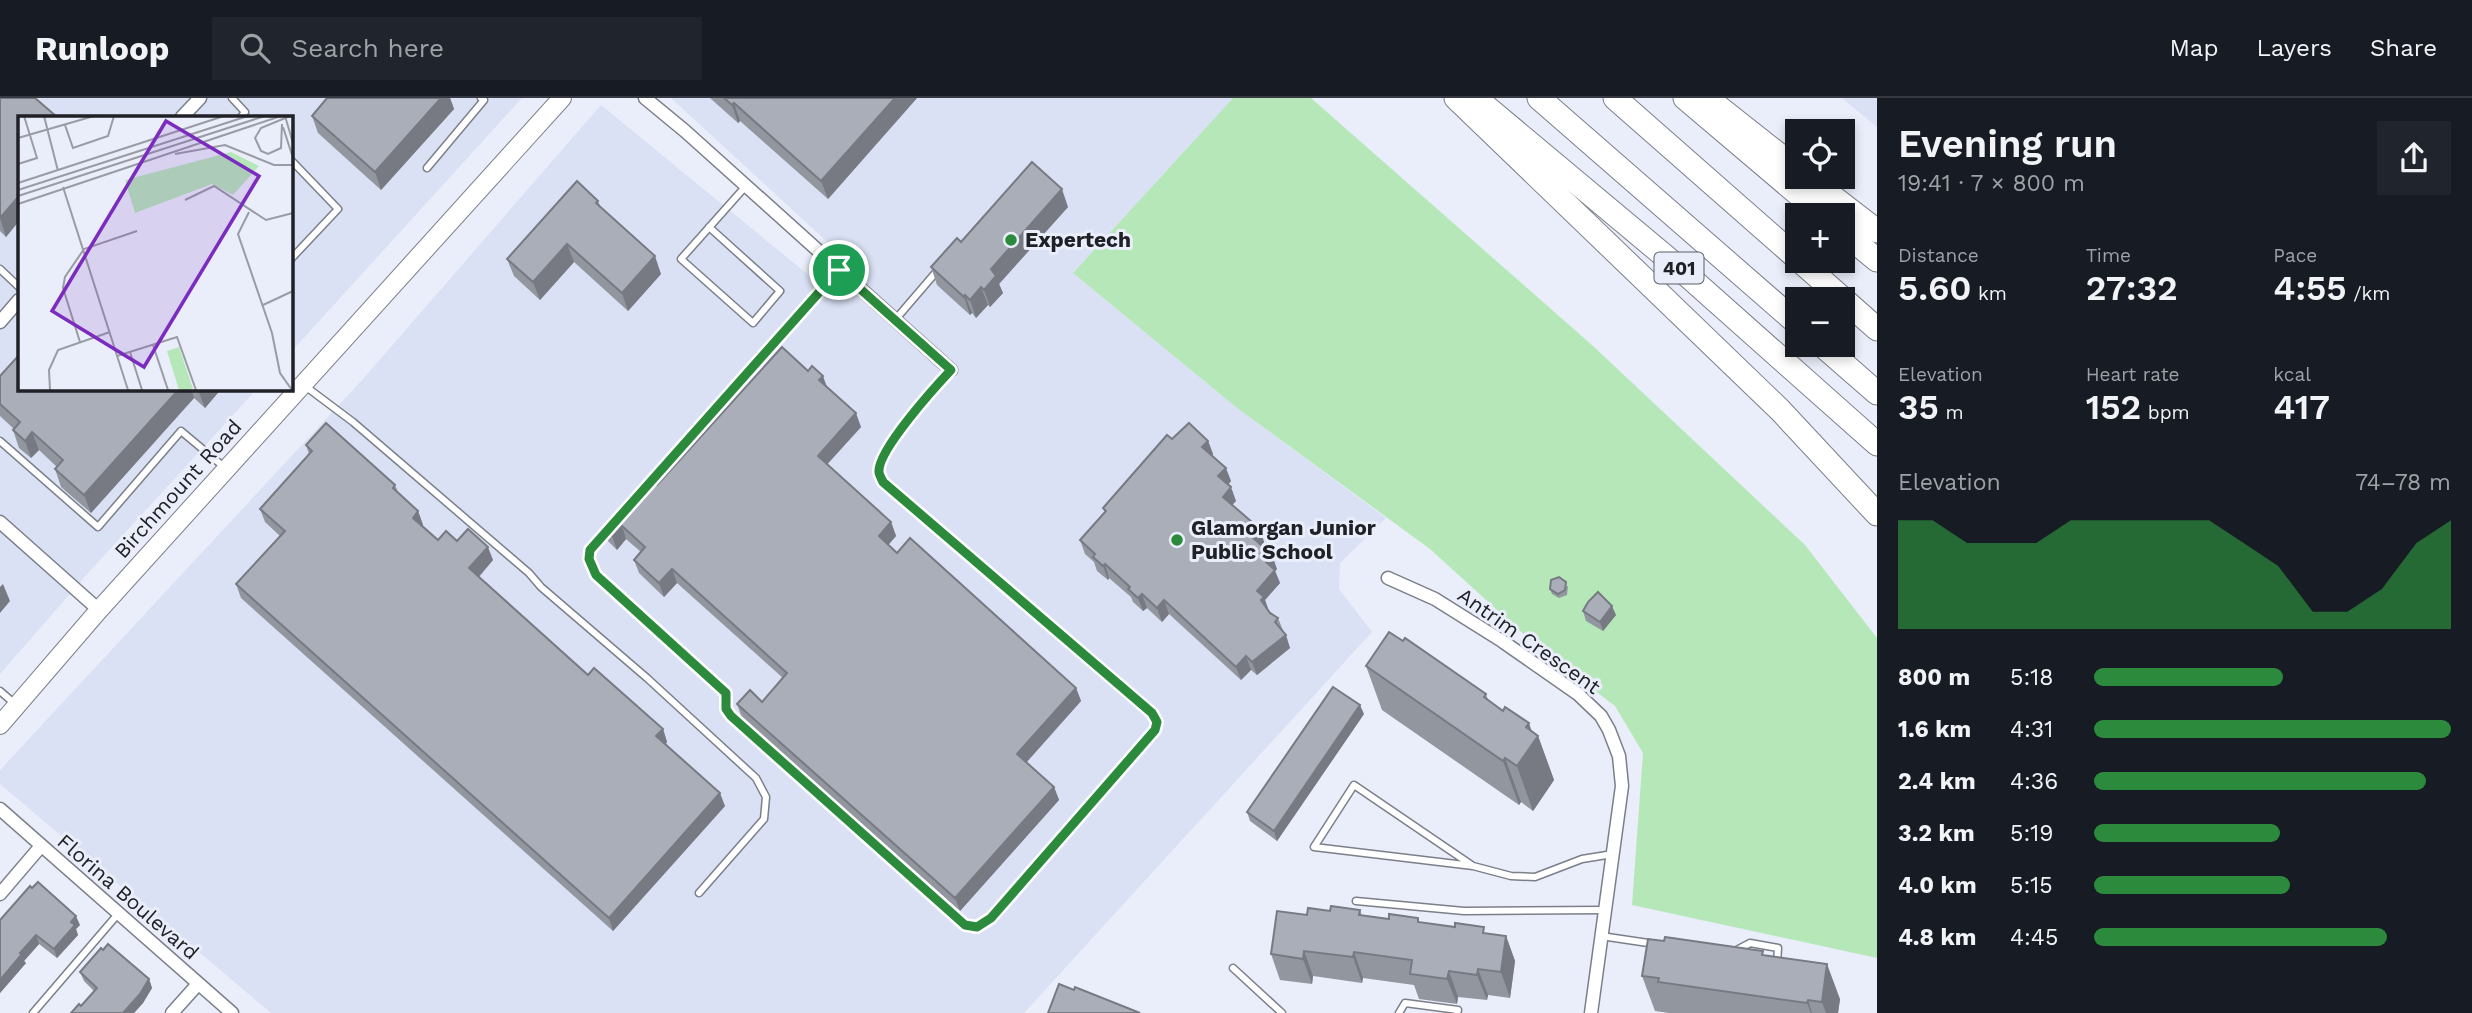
<!DOCTYPE html>
<html lang="en">
<head>
<meta charset="utf-8">
<style>
  :root { --surface:#171b24; --page:#20242c; --text:#f1f3f6; --muted:#9ea1a6; --line:#363941; --accent:#2c8a3c }
  body { margin:0; font-family:"Work Sans",sans-serif; background:var(--page); color:var(--text); height:100vh; display:flex; flex-direction:column; font-size:26px; white-space:nowrap }
  * { box-sizing:border-box; margin:0 }
  p { font-size:23px; color:var(--muted) }
  .icon { flex:none; width:38px; height:38px; fill:none; stroke:currentColor; stroke-width:2; stroke-linecap:round; stroke-linejoin:round }
  .map { position:relative; flex:1; overflow:hidden }
  .sheet { display:flex; flex-direction:column; background:var(--surface); width:595px }
  .sheet>* { flex:none }
  .buttons { position:absolute; left:1785px; top:21px; display:grid; gap:14px }
  .buttons a { display:grid; place-items:center; width:70px; height:70px; border-radius:0px; background:var(--surface); box-shadow:0 4px 10px #0003; font-size:35px }
  .pin { position:absolute; display:grid; place-items:center; width:60px; height:60px; color:#fff; margin:-30px; border:4px solid #fff; border-radius:50%; box-shadow:0 2px 7px #0007 }
  .round { display:grid; place-items:center; flex:none; width:74px; height:74px; border-radius:0px; background:var(--page) }
  .headline { display:flex; align-items:center; justify-content:space-between; height:119px; padding:0 21px }
  h1 { font-size:38px; font-weight:600; line-height:52px }
  .metrics { display:grid; grid-template-columns:repeat(3,1fr); gap:10px; height:119px; padding:7px 21px }
  .metrics div { display:grid; align-content:center }
  .metrics b { font-size:35px; font-weight:600 }
  .metrics small { font-size:19px; font-weight:400 }
  .metrics p { font-size:19px }
  .chart { height:196px; padding:14px 21px }
  .chart p { display:flex; justify-content:space-between }
  .chart svg { width:100%; height:126px; margin-top:7px; fill:var(--accent); opacity:.7 }
  ul { padding:0 21px; list-style:none; font-size:23px }
  li { display:grid; grid-template-columns:112px 84px 1fr; align-items:center; height:52px }
  li i { height:18px; border-radius:9px; background:var(--accent) }
  header { display:flex; align-items:center; gap:42px; box-sizing:border-box; height:98px; padding:0 35px; background:var(--surface); border-bottom:2px solid var(--line) }
  header strong { font-size:33px }
  nav { display:flex; gap:38px; margin-inline-start:auto; font-size:24px }
  .search { width:490px; height:63px; background:var(--page); display:flex; align-items:center; gap:18px; box-sizing:border-box; padding:0 24px; border-radius:0px; color:var(--muted); font-size:26px }
  main { display:flex; flex:1; min-height:0 }
  .map>svg:first-child { display:block }
</style>
</head>
<body>
<header>
<strong>Runloop</strong>
<div class="search"><svg class="icon" aria-label="search" viewBox="0 0 24 24"><circle cx="10" cy="10" r="6"/><path d="M15 15l6 6"/></svg>Search here</div>
<nav><a>Map</a><a>Layers</a><a>Share</a></nav>
</header>
<main>
<div class="map">
<svg width="1877" height="915" viewBox="0 0 1877 915">
  <rect width="100%" height="100%" fill="#eaeefa"/>
  <g fill="#dae1f4">
    <polygon points="0,0 522,0 291,254 290,19 19,19 19,290 257,291 89,474 0,576"/>
    <polygon points="671,0 1233,0 1073,175 1237,310 1386,420 1340,465 1339,491 1372,534 1024,915 271,915 0,686 0,672 363,281 601,7 811,179 836,152"/>
    <polygon points="1842,0 1877,0 1877,29"/>
  </g>
  <polygon fill="#b6e7b9" points="1233,0 1311,0 1593,248 1805,447 1877,540 1877,860 1632,807 1643,655 1615,608 1540,551 1430,451 1237,310 1073,175"/>
  <g fill="none" stroke-linecap="round" stroke-linejoin="round">
    <g stroke="#7b7f89" stroke-width="9">
      <g id="lane">
        <polyline points="232,0 245,14 241,19"/>
        <polyline points="290,61 338,111 290,162"/>
        <polyline points="427,70 484,2 481,0"/>
        <polyline points="709,129 780,193 753,225 681,161 745,89"/>
        <polyline points="0,171 19,189"/>
        <polyline points="895,222 937,173"/>
        <polyline points="305,288 353,324 529,475 541,489 647,580 756,680 766,699 764,721 699,795"/>
        <polyline points="0,343 98,429 181,333 224,369"/>
        <polyline points="647,387 839,172"/>
        <path d="M610 429C593 449 585 451 596 477L726 595V611L731 618 965 826 977 829 991 820 1155 632 1157 624 1152 615 883 384C882 381 879 377 879 374 877 352 935 290 950 273"/>
        <polyline points="0,593 15,606"/>
        <polyline points="1473,768 1354,687 1314,749 1473,768 1511,778 1535,779 1582,761 1613,756"/>
        <polyline points="1356,803 1464,813 1605,812"/>
        <polyline points="1601,838 1655,846"/>
        <polyline points="1735,853 1750,845 1778,850 1777,866"/>
        <polyline points="1233,870 1282,915"/>
        <polyline points="33,915 118,816"/>
        <polyline points="1399,915 1405,905 1458,912 1457,915"/>
      </g>
    </g>
    <g stroke="#7b7f89" stroke-width="15">
      <g id="street">
        <polyline points="645,0 685,33 951,272"/>
        <polyline points="182,19 200,0"/>
        <polyline points="0,224 19,202"/>
        <polyline points="0,424 99,512"/>
        <polyline points="1388,480 1435,501 1502,543 1578,596 1601,618 1609,632 1619,658 1622,688 1591,915"/>
        <polyline points="0,711 232,915"/>
        <polyline points="0,796 41,748"/>
        <polyline points="172,915 198,886"/>
      </g>
    </g>
    <g stroke="#7b7f89" stroke-width="20">
      <polyline id="secondary" points="0,627 99,512 562,0"/>
    </g>
    <g stroke="#7b7f89" stroke-width="25">
      <g id="highway">
        <polyline points="1456,0 1780,312 1877,416"/>
        <polyline points="1539,0 1797,225"/>
        <polyline points="1615,0 1797,160"/>
        <polyline points="1685,0 1823,117"/>
        <polyline points="1707,0 1797,71"/>
        <polyline points="1478,2 1679,170 1877,346"/>
        <polyline points="1807,79 1877,133"/>
        <polyline points="1843,134 1877,162"/>
        <polyline points="1800,163 1877,231"/>
        <polyline points="1822,247 1877,295"/>
      </g>
    </g>
    <use href="#lane" stroke="#fff" stroke-width="6"/>
    <use href="#street" stroke="#fff" stroke-width="12"/>
    <use href="#secondary" stroke="#fff" stroke-width="18"/>
    <use href="#highway" stroke="#fff" stroke-width="23"/>
  </g>
  <g fill="#92969f">
    <polygon points="0,0 19,19 19,123 6,139 0,133"/>
    <polygon points="327,0 450,0 454,11 381,92 318,35 312,18"/>
    <polygon points="710,0 917,0 828,101 740,23 738,25"/>
    <polygon points="598,103 601,110 661,176 628,213 574,164 540,202 514,178 507,161"/>
    <polygon points="1068,109 999,186 1003,195 990,209 988,207 976,220 972,215 970,217 937,187 931,169 961,144"/>
    <polygon points="0,278 19,290 222,290 205,310 194,300 91,415 61,389 55,371 57,369 39,352 31,360 19,350 13,332 14,331 0,318"/>
    <polygon points="827,289 861,329 827,366 891,424 896,438 888,447 897,455 1076,590 1081,603 1027,664 1054,689 1059,702 960,813 742,620 737,606 762,604 783,580 677,485 664,499 639,475 634,462 641,454 626,441 617,452 608,443 603,430"/>
    <polygon points="1172,341 1208,343 1213,356 1212,358 1231,383 1228,387 1236,403 1232,407 1260,431 1264,444 1262,448 1277,471 1275,473 1280,485 1265,502 1268,512 1278,520 1290,550 1257,577 1251,572 1241,582 1169,516 1162,524 1147,510 1143,513 1133,504 1131,499 1109,480 1108,482 1097,473 1094,464 1085,456 1080,442 1105,415 1103,410"/>
    <polygon points="306,347 395,387 398,394 418,413 423,427 422,428 438,442 457,443 493,462 479,479 588,577 663,631 667,644 666,646 725,708 613,833 241,500 236,486 280,438 265,424 260,411 309,356"/>
    <polygon points="1568,488 1567,497 1559,500 1552,496 1550,491"/>
    <polygon points="1583,513 1616,517 1603,533 1586,523"/>
    <polygon points="1403,543 1486,596 1488,602 1538,638 1554,682 1533,713 1521,704 1519,707 1382,612 1366,568"/>
    <polygon points="1364,616 1277,743 1250,723 1247,714"/>
    <polygon points="1360,812 1362,818 1420,825 1506,838 1515,863 1510,900 1488,897 1487,902 1458,899 1457,906 1419,901 1414,887 1363,880 1362,885 1313,878 1312,886 1280,882 1271,856 1307,817 1330,813"/>
    <polygon points="0,822 80,827 76,831 78,837 57,860 39,846 24,863 26,865 0,895"/>
    <polygon points="1664,843 1764,857 1840,901 1838,915 1669,915 1655,913 1642,878"/>
    <polygon points="80,874 149,881 152,890 143,905 134,915 71,915 81,908 94,893 84,883"/>
  </g>
  <g fill="#777a82">
    <polygon points="441,0 450,0 454,11 381,92 375,74"/>
    <polygon points="895,0 917,0 828,101 821,83"/>
    <polygon points="734,5 740,23 738,25 732,7"/>
    <polygon points="1062,91 1068,109 999,186 1003,195 990,209 984,192 991,171"/>
    <polygon points="19,98 19,123 6,139 0,120"/>
    <polygon points="567,146 574,164 540,202 533,184"/>
    <polygon points="655,158 661,176 628,213 622,195"/>
    <polygon points="981,189 988,207 976,220 970,202"/>
    <polygon points="965,197 972,215 970,217 964,199"/>
    <polygon points="823,278 828,292 819,282"/>
    <polygon points="180,290 191,290 194,300 91,415 84,397"/>
    <polygon points="199,290 222,290 205,310 198,292"/>
    <polygon points="856,315 861,329 823,371 818,358"/>
    <polygon points="32,334 39,352 31,360 25,343"/>
    <polygon points="1208,343 1213,356 1207,363 1202,349"/>
    <polygon points="1226,370 1231,383 1223,392 1218,378"/>
    <polygon points="1231,389 1236,403 1227,412 1223,399"/>
    <polygon points="418,413 423,427 418,433 413,420"/>
    <polygon points="891,424 896,438 884,452 879,438"/>
    <polygon points="622,428 626,441 617,452 612,438"/>
    <polygon points="1260,431 1264,444 1257,453 1252,439"/>
    <polygon points="488,449 493,462 474,484 469,470"/>
    <polygon points="1272,457 1277,471 1275,473 1280,485 1265,502 1269,513 1266,515 1257,493 1266,464"/>
    <polygon points="1105,466 1109,480 1108,482 1103,468"/>
    <polygon points="672,471 677,485 664,499 659,485"/>
    <polygon points="3,486 10,503 0,515 0,489"/>
    <polygon points="1142,496 1147,510 1143,513 1138,500"/>
    <polygon points="1164,502 1169,516 1162,524 1157,510"/>
    <polygon points="1612,508 1616,517 1603,533 1600,524"/>
    <polygon points="1286,537 1290,550 1257,577 1252,564"/>
    <polygon points="1246,558 1251,572 1241,582 1236,569"/>
    <polygon points="1076,590 1081,603 1022,669 1017,656"/>
    <polygon points="1360,607 1364,616 1277,743 1274,733"/>
    <polygon points="1529,625 1535,643 1538,638 1554,682 1533,713 1517,668 1526,629"/>
    <polygon points="663,631 667,644 661,651 656,638"/>
    <polygon points="1505,660 1521,704 1519,707 1503,663"/>
    <polygon points="1054,689 1059,702 960,813 955,800"/>
    <polygon points="720,695 725,708 613,833 609,820"/>
    <polygon points="76,818 80,827 76,831 78,837 57,860 54,851 71,824"/>
    <polygon points="36,837 39,846 24,863 26,865 0,895 0,882 20,855"/>
    <polygon points="1506,838 1515,863 1510,900 1501,874"/>
    <polygon points="1304,853 1313,878 1312,886 1303,861"/>
    <polygon points="1354,854 1363,880 1362,885 1353,859"/>
    <polygon points="1827,866 1840,901 1838,915 1826,915 1822,904"/>
    <polygon points="1478,871 1488,897 1487,902 1477,877"/>
    <polygon points="1449,873 1458,899 1457,906 1447,881"/>
    <polygon points="149,881 152,890 143,905 134,915 123,915"/>
    <polygon points="1808,902 1812,915 1811,915 1807,905"/>
  </g>
  <g fill="#aaaeb9" stroke="#777a82" stroke-width="2">
    <polygon points="0,0 35,0 57,19 19,19 19,98 0,120"/>
    <polygon points="327,0 441,0 375,74 312,18"/>
    <polygon points="724,0 895,0 821,83 734,5 732,7"/>
    <polygon points="1032,64 1062,91 991,171 996,178 984,192 981,189 970,202 965,197 964,199 931,169 957,140 961,144"/>
    <polygon points="577,83 598,103 596,105 655,158 622,195 567,146 533,184 507,161"/>
    <polygon points="782,249 808,273 812,268 823,278 819,282 856,315 818,358 891,424 879,438 897,455 910,440 1076,590 1017,656 1054,689 955,800 737,606 750,592 762,604 787,575 672,471 659,485 634,462 645,449 622,428 612,438 603,430 648,379 657,387"/>
    <polygon points="19,257 19,290 180,290 84,397 55,371 63,362 32,334 25,343 13,332 20,324 0,306 0,278"/>
    <polygon points="326,325 395,387 393,390 418,413 413,420 438,442 446,433 457,443 468,431 488,449 469,470 588,577 594,570 663,631 656,638 720,695 609,820 236,486 285,433 260,411 312,353 306,347"/>
    <polygon points="1189,325 1208,343 1202,349 1226,370 1218,378 1231,389 1223,399 1260,431 1252,439 1272,457 1266,464 1275,472 1257,493 1264,499 1261,502 1270,515 1278,520 1275,524 1286,537 1252,564 1246,558 1236,569 1164,502 1157,510 1142,496 1138,500 1128,491 1130,489 1105,466 1103,468 1093,459 1095,456 1080,442 1106,413 1103,410 1167,337 1172,341"/>
    <polygon points="1559,479 1566,484 1565,492 1558,496 1550,491 1551,482"/>
    <polygon points="1598,494 1612,508 1600,524 1583,513 1588,504"/>
    <polygon points="1389,534 1403,543 1405,540 1486,596 1484,599 1503,613 1505,609 1529,625 1526,629 1538,638 1517,668 1505,660 1503,663 1366,568"/>
    <polygon points="1333,589 1360,607 1274,733 1247,714"/>
    <polygon points="38,784 76,818 71,824 75,827 54,851 36,837 20,855 22,856 0,882 0,822 30,788 32,790"/>
    <polygon points="1331,808 1360,812 1359,817 1389,821 1389,816 1418,820 1418,824 1455,829 1455,825 1484,829 1483,835 1506,838 1501,874 1478,871 1477,877 1449,873 1447,881 1410,876 1412,862 1354,854 1353,859 1304,853 1303,861 1271,856 1277,813 1307,817 1308,810 1330,813"/>
    <polygon points="1665,839 1763,853 1762,857 1827,866 1822,904 1808,902 1807,905 1658,884 1659,880 1642,878 1648,841 1664,843"/>
    <polygon points="108,846 149,881 140,896 123,915 71,915 79,906 81,908 97,890 80,874 101,850 103,852"/>
    <polygon points="1059,886 1074,892 1075,889 1140,915 1048,915"/>
  </g>
  <g fill="none" stroke-linecap="round" stroke-linejoin="round">
    <g stroke="#fff" stroke-width="14">
      <path id="route" d="M839 172 951 272C935 289 877 353 879 374 879 377 882 381 883 384L1152 615 1157 624 1155 632 991 820 977 829 965 827 731 618 726 611V595L596 477 589 461 590 452Z"/>
    </g>
    <use href="#route" stroke="#2c8a3c" stroke-width="9"/>
  </g>
  <g fill="#2c8a3c" stroke="#eaeefa" stroke-width="2.5">
    <circle cx="1011" cy="142" r="7"/>
    <circle cx="1177" cy="442" r="7"/>
  </g>
  <g text-anchor="middle" stroke-width="6" stroke-linejoin="round" paint-order="stroke">
    <rect fill="#eaeefa" stroke="#5d5e66" stroke-width="2" x="1654.5" y="154.5" width="49" height="31" rx="5"/>
    <g font-size="19" font-weight="bold" fill="#202126">
      <text x="1679" y="177">401</text>
    </g>
    <g font-size="21" font-weight="bold" fill="#202126" stroke="#eaeefa" text-anchor="start">
      <text x="1025" y="149">Expertech</text>
      <text x="1191" y="437">Glamorgan Junior<tspan x="1191" dy="24">Public School</tspan></text>
    </g>
    <g font-size="21" fill="#202126" stroke="#eaeefa">
      <text transform="translate(178 391) rotate(-48)" y="7">Birchmount Road</text>
      <text transform="translate(1529 543) rotate(35)" y="7">Antrim Crescent</text>
      <text transform="translate(128 799) rotate(41)" y="7">Florina Boulevard</text>
    </g>
  </g>
  <g transform="translate(18 18)">
    <rect width="275" height="275" fill="#eaeefa"/>
    <path d="M213 36 241 50 215 79 194 68 117 97 107 64ZM161 231 175 273 170 274H161L149 235Z" fill="#b6e7b9"/>
    <path fill="none" stroke="#999ca5" stroke-width="2" d="M26 0 40 55M267 0 275 27M264 8 263 32 250 38 243 35 237 22 243 12 272 0M47 9 55 32 90 20 96 0M265 11 275 42M0 22 76 0M157 38 207 29 256 49H275M0 48 19 42 6 0M0 67 206 0M45 71 110 274M0 74 230 0M0 80 247 0M167 84 196 70 248 104 275 97M0 88 263 0M231 96 220 118 254 217 262 257 274 274M245 189 275 175M62 226 45 172 47 161 66 133 119 115M135 229 150 274M112 236 124 274M99 240 159 221 178 274M32 274 31 254 40 234 92 216"/>
    <path fill="#7b2cbf" fill-opacity="0.15" stroke="#7b2cbf" stroke-width="3.5" d="M148 5 241 60 126 251 34 195Z"/>
    <rect width="275" height="275" fill="none" stroke="#202126" stroke-width="3.5"/>
  </g>
</svg>
<div class="buttons">
<a><svg class="icon" aria-label="locate" viewBox="0 0 24 24"><circle cx="12" cy="12" r="6"/><path d="M12 2v4M12 18v4M2 12h4M18 12h4"/></svg></a>
<a>+</a>
<a>−</a>
</div>
<div class="pin" style="left:839px;top:172px;background:#1e9e55"><svg class="icon" aria-label="arrive" viewBox="0 0 24 24"><path d="M6 21V4h12l-3 4 3 4H6"/></svg></div>
</div>
<section class="sheet">
<div class="headline"><div><h1>Evening run</h1><p>19:41 · 7 × 800 m</p></div><a class="round"><svg class="icon" aria-label="share" viewBox="0 0 24 24"><path d="M12 15V3M7 8l5-5 5 5M5 13v7h14v-7"/></svg></a></div>
<div class="metrics">
<div><p>Distance</p><b>5.60<small> km</small></b></div>
<div><p>Time</p><b>27:32</b></div>
<div><p>Pace</p><b>4:55<small> /km</small></b></div>
</div>
<div class="metrics">
<div><p>Elevation</p><b>35<small> m</small></b></div>
<div><p>Heart rate</p><b>152<small> bpm</small></b></div>
<div><p>kcal</p><b>417</b></div>
</div>
<div class="chart"><p><span>Elevation</span>74–78 m</p>
<svg viewBox="0 0 160 44" preserveAspectRatio="none"><path d="M0 44V6L10 6L20 14L30 14L40 14L50 6L60 6L70 6L80 6L90 6L100 14L110 22L120 38L130 38L140 30L150 14L160 6V44z"/></svg>
</div>
<ul>
<li><b>800 m</b>5:18<i style="width:53%"></i></li>
<li><b>1.6 km</b>4:31<i style="width:100%"></i></li>
<li><b>2.4 km</b>4:36<i style="width:93%"></i></li>
<li><b>3.2 km</b>5:19<i style="width:52%"></i></li>
<li><b>4.0 km</b>5:15<i style="width:55%"></i></li>
<li><b>4.8 km</b>4:45<i style="width:82%"></i></li>
</ul>
</section>
</main>
</body>
</html>
